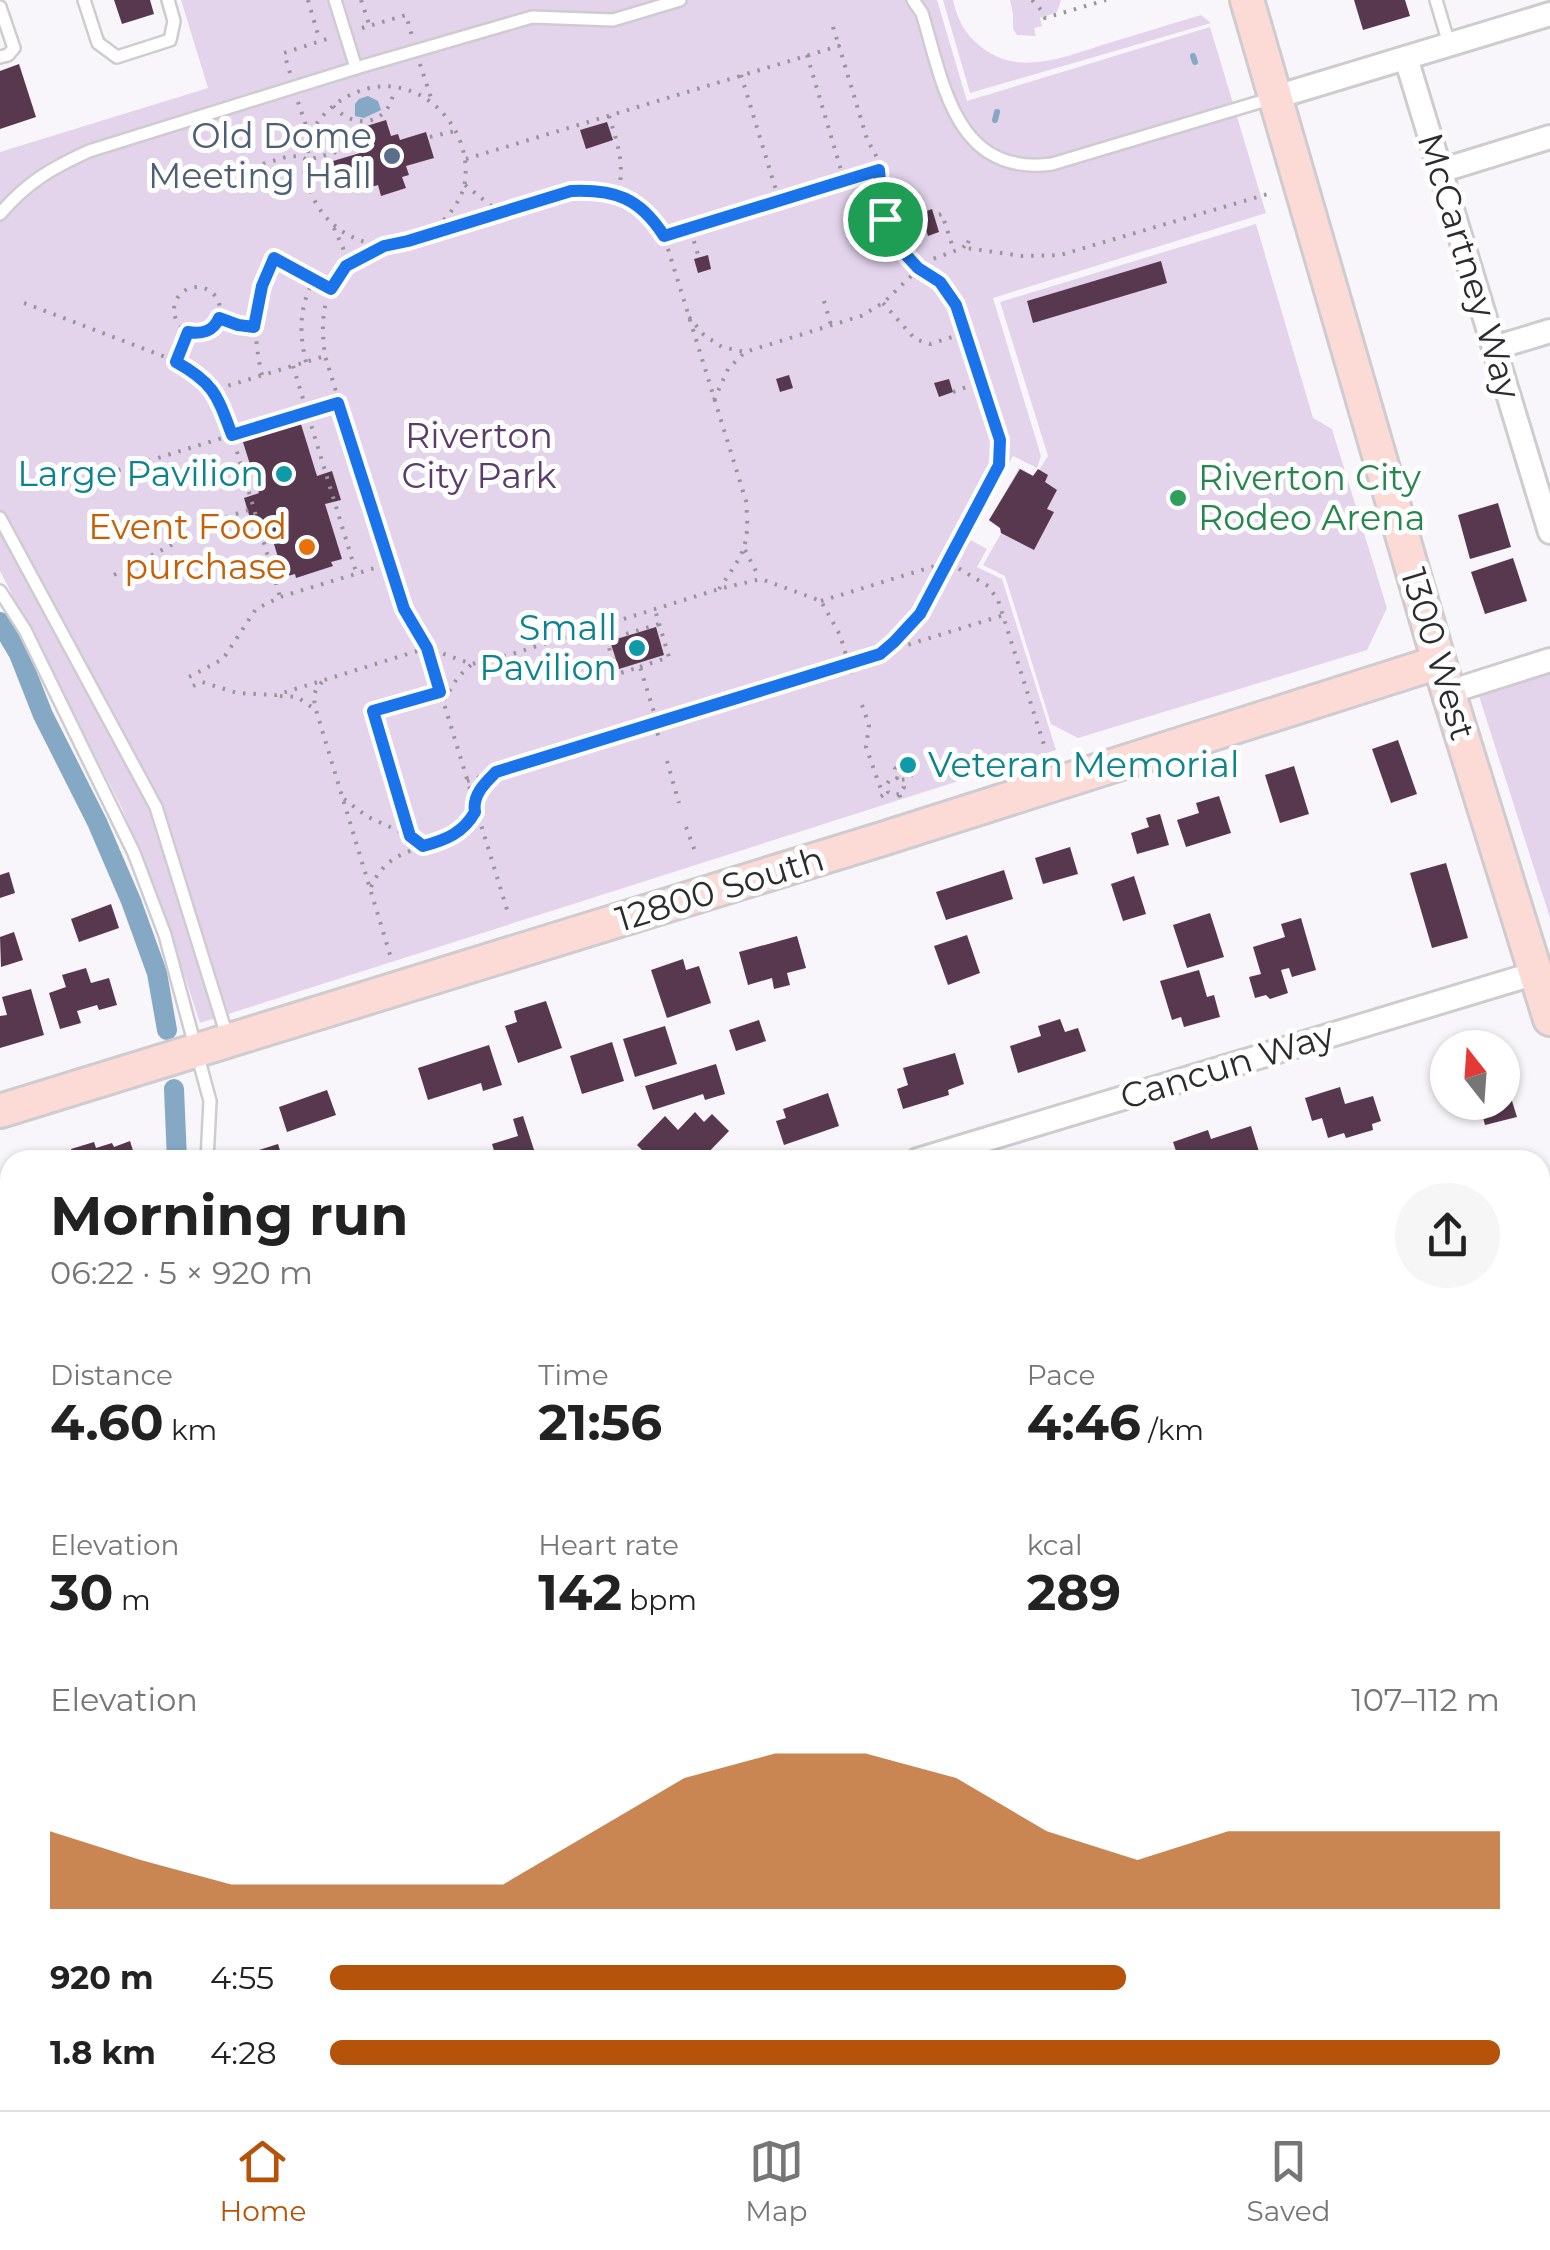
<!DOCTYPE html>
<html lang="en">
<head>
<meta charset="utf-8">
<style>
  :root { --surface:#fff; --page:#f6f6f6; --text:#222; --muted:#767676; --line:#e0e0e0; --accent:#b45309 }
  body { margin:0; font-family:Montserrat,sans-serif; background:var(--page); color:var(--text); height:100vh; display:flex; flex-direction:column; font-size:38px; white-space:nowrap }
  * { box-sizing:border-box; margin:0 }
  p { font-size:32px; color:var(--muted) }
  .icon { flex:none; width:55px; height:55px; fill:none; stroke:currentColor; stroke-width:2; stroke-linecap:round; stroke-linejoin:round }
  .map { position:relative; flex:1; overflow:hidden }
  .details { position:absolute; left:0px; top:1150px; width:1550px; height:960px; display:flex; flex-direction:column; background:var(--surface); border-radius:30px 30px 0 0; box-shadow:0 2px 8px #0004 }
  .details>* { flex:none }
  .needle { width:65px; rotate:343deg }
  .controls { position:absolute; left:1430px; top:1030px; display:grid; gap:20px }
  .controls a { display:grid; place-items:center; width:90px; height:90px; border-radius:50%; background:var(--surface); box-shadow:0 2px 8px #0004; font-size:50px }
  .pin { position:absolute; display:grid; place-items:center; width:85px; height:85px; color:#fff; margin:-42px; border:5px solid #fff; border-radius:50%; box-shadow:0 2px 10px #0007 }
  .round { display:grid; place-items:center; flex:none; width:105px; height:105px; border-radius:52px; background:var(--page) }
  .headline { display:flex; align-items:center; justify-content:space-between; height:170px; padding:0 50px }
  h1 { font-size:55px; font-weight:700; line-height:75px }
  .stats { display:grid; grid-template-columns:repeat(3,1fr); gap:15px; height:170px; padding:10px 50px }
  .stats div { display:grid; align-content:center }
  .stats b { font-size:50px; font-weight:700 }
  .stats small { font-size:28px; font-weight:400 }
  .stats p { font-size:28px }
  .chart { height:280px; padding:20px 50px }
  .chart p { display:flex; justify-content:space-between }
  .chart svg { width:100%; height:180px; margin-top:10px; fill:var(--accent); opacity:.7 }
  ul { padding:0 50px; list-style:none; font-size:32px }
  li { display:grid; grid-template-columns:160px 120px 1fr; align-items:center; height:75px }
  li i { height:25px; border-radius:12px; background:var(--accent) }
  .menu { display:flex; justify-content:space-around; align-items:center; height:140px; border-top:2px solid var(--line); background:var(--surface); font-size:28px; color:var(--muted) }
  .menu a { display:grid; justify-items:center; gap:5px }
  .menu .selected { color:var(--accent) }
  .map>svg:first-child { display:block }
</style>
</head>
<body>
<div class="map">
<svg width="1550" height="2110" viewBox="0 0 1550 2110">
  <rect width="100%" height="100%" fill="#f8f6fa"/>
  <g fill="#e3d4ec">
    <polygon points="181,0 937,0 967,101 1210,27 1266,213 993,298 1041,456 1037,468 1013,456 965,537 987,549 977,567 1002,579 1056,750 200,1023 165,916 122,808 0,571 0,152 208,88"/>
    <path d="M943 0H953C957 19 965 34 980 46 1020 79 1068 55 1112 42 1142 33 1171 24 1201 15L1211 23 970 93Z"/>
    <polygon points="1010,0 1061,0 1057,12 1040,18 1042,26 1034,28 1036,36 1017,35 1013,29 1013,14"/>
    <polygon points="1256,224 1313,418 1332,429 1387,608 1367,650 1078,738 1051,724 1005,576 983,565 1003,530 989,521 1019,468 1035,476 1048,456 1000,302"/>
    <polygon points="1550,672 1550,918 1478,693"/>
    <polygon points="1550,1726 1550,1781 1540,1751 1540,1729"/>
  </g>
  <polygon fill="#85a9c4" points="368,96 378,101 381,110 364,118 355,116 355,104 359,99"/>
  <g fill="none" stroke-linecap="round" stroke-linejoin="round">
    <g stroke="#85a9c4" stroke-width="6">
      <polyline points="1193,56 1195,62"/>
      <polyline points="995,120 997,112"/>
    </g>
    <g stroke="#85a9c4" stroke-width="20">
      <polyline points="0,622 19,654 43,715 97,822 131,901 157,973 167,1030"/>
      <polyline points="174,1089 177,1160"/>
      <polyline points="1397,2100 1409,2110"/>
    </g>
  </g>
  <g fill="#57384e">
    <polygon points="114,0 150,0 154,14 122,24"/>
    <polygon points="1354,0 1405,0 1410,16 1363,30"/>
    <polygon points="19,64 36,117 0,129 0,71"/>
    <polygon points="386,120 391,136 398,134 400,140 426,132 434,158 406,166 409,175 402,177 406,188 381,196 378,185 371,187 368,179 341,188 333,161 360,153 358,146 364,144 360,128"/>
    <polygon points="607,122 613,140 586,149 580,130"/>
    <polygon points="932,209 939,232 928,236 921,213"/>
    <polygon points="708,255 711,269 698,273 694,259"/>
    <polygon points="1161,261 1167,283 1033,323 1027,301"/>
    <polygon points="789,375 793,388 780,392 776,379"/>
    <polygon points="949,379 953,392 939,397 934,383"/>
    <polygon points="288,420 289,425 300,421 317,476 332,471 341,500 325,504 342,559 331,562 333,566 296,578 295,574 284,577 267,521 252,525 244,498 259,493 242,439 253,436 251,431"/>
    <polygon points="1020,469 1033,476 1038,469 1048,475 1045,482 1057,490 1047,509 1054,512 1034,550 1001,533 1000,528 989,520"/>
    <polygon points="1498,503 1511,547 1470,559 1458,515"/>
    <polygon points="1513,558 1527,601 1485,614 1471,572"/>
    <polygon points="656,627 664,655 619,669 610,641"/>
    <polygon points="1398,740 1417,794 1391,803 1372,749"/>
    <polygon points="1294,766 1309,814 1280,823 1265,775"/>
    <polygon points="1219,796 1231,833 1186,847 1177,820 1199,813 1196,803"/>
    <polygon points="1160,814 1169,845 1137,854 1131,833 1149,827 1146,818"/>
    <polygon points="1070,847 1078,874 1043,884 1035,858"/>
    <polygon points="1446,863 1468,938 1432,948 1410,873"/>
    <polygon points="1004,870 1013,899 946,920 936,892"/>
    <polygon points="9,872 15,893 0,898 0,875"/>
    <polygon points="1134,876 1146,914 1123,921 1111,884"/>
    <polygon points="111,904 119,928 79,942 71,919"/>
    <polygon points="1210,913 1224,957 1187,968 1173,925"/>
    <polygon points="1301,918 1316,970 1292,977 1289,968 1281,970 1288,993 1270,999 1266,995 1255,998 1249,977 1261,974 1253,947 1285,937 1281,924"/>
    <polygon points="14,932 23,960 1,967 0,937"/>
    <polygon points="967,935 980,973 948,985 934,946"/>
    <polygon points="797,936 806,968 787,973 790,985 774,989 772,978 748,985 739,952"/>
    <polygon points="683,959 686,970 699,966 711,1003 667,1018 651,970"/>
    <polygon points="86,968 91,983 109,978 117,1005 99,1010 97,1005 77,1011 81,1023 60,1029 49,993 66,987 62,975"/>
    <polygon points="1199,970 1207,997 1214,995 1220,1017 1184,1027 1181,1017 1172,1020 1160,981"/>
    <polygon points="31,989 44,1035 0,1048 0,1016 7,1015 2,997"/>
    <polygon points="546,1001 562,1048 518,1063 505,1026 517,1022 514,1011"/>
    <polygon points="1060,1019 1065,1032 1078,1028 1086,1051 1018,1073 1010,1046 1041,1036 1038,1026"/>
    <polygon points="759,1020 766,1041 736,1051 729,1030"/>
    <polygon points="665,1026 677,1064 635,1077 623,1039"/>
    <polygon points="612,1042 624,1081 582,1094 570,1056"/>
    <polygon points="489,1045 502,1085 483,1091 481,1083 428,1100 418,1068"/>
    <polygon points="955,1053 964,1084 948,1090 949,1095 903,1109 897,1089 908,1085 903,1068"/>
    <polygon points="716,1064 725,1094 705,1100 703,1094 653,1110 645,1086"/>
    <polygon points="1502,1069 1517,1117 1485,1125 1479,1102 1502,1102"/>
    <polygon points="1340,1087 1345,1104 1373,1096 1381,1121 1372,1124 1373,1130 1346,1138 1344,1133 1328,1138 1322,1118 1312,1121 1305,1098"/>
    <polygon points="327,1090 336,1115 287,1132 279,1107"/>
    <polygon points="828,1093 839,1126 784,1145 776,1121 786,1118 783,1109"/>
    <polygon points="695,1112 704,1122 712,1114 729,1131 701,1160 652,1160 637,1145 665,1116 678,1130"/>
    <polygon points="523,1116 537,1159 497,1160 492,1144 518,1136 513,1119"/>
    <polygon points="1251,1126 1261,1158 1254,1160 1179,1160 1173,1142 1208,1130 1211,1139"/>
    <polygon points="130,1141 136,1160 74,1160 71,1149 94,1142 96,1148 112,1143 114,1147"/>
    <polygon points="278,1144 283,1160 262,1160 259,1150"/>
    <polygon points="1336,1150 1340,1160 1310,1160 1310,1159"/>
    <polygon points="0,1208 10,1237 0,1240"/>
    <polygon points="1550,1213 1550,1238 1540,1242 1540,1216"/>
    <polygon points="10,1641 10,1667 0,1670 0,1644"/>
    <polygon points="10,1725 10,1752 5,1754 0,1738 0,1728"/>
    <polygon points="5,1892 10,1896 10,1932 6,1929 0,1939 0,1899"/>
    <polygon points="10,2074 10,2100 66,2100 69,2110 12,2110 2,2076"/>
    <polygon points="364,2100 394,2100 398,2110 368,2110"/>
    <polygon points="875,2100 921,2100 924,2110 878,2110"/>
    <polygon points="1207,2100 1232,2100 1220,2110 1215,2110"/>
    <polygon points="1467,2100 1506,2100 1509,2110 1464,2110 1462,2102"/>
  </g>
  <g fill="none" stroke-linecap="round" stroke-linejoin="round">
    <g stroke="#cfccd0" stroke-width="16">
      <g id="lane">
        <polyline points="84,0 98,43 117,57 170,40 174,21 168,0"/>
        <polyline points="335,0 356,68"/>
        <path d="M913 0 922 13C943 82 955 177 1052 164L1273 98"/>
        <polyline points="1436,0 1449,44"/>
        <polyline points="0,7 14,48 8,55 0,57"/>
        <path d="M0 214C27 182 52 168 89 151L356 68 532 17 613 20 680 0"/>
        <polyline points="0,518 156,807 228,1039"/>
        <polyline points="0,591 25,630 134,853 165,935 210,1101 207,1160"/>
        <polyline points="1545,1816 1550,1817"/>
        <polyline points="346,2100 350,2110"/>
        <polyline points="414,2100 414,2110"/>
      </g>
    </g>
    <g stroke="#cfccd0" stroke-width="28">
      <g id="street">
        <polyline points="1406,58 1550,532"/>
        <polyline points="1276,97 1550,14"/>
        <polyline points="1440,171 1550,137"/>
        <polyline points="1494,348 1550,331"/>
        <polyline points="1449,692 1550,660"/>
        <polyline points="918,1160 1536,973"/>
        <polyline points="1540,1298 1550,1295"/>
        <polyline points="0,2006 10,2003"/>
        <polyline points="1540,2063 1550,2059"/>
        <polyline points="826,2100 829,2110"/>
      </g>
    </g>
    <g stroke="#cfccd0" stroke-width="38">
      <g id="secondary">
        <polyline points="1247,0 1439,662 1550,1019"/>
        <polyline points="0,1111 882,839 1439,662"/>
      </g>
    </g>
    <g stroke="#979599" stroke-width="4" stroke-dasharray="2.5 8" stroke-linecap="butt">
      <polyline points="308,0 319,38"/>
      <polyline points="361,0 369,24"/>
      <polyline points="1032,0 1042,11 1045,18 1106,0"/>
      <polyline points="833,27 839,46"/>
      <polyline points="362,28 406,15 412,36"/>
      <polyline points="807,55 844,180"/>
      <polyline points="420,64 431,98"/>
      <polyline points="290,73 284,53 327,39"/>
      <polyline points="741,75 779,200"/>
      <polyline points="298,102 310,137"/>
      <path d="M333 106C355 131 390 125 394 89"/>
      <path d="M609 116C618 145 625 164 618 194"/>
      <polyline points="430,137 455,131"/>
      <polyline points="466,159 839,46 867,139 888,178 906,201 885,219"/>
      <polyline points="263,164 286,157 298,156 308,160 354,147"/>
      <path d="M465 185 499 212C564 193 620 167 664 236L746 501C750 548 744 552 719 589"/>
      <polyline points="939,215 942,214 954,251"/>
      <polyline points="334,228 343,248 346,266"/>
      <polyline points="691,231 698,255"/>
      <polyline points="433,233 499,212"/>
      <polyline points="664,236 879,169"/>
      <path d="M384 246C350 242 322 223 310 190 308 185 305 181 304 176 304 171 308 166 308 161 309 153 307 146 309 138 322 105 361 82 395 87 438 93 471 137 465 181 463 199 447 219 432 231 411 248 365 243 343 270 321 298 321 323 325 356L404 609 427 648 472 664 512 654 719 589 761 579 821 601 840 635 853 678"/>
      <circle cx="197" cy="310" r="23"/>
      <polyline points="824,301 831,325"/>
      <polyline points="24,303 176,361"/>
      <polyline points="883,303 915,339 930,344 965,333"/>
      <polyline points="689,317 704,335 722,347 745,352 861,316 883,303 927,261 963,248 969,240 966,248 1022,256 1060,255 1268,194"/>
      <polyline points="220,318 238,325 254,327"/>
      <polyline points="188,332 176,361 198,374 214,390 325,356"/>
      <path d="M306 362C299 333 299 306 314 280"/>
      <polyline points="293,366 356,572"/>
      <path d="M262 375C251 328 255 302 274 258L331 289"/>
      <polyline points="214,390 232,435 338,403"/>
      <polyline points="953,392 980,382"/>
      <polyline points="714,400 728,369 743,354"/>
      <polyline points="71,493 106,474 232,435 280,597"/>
      <polyline points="745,550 759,577"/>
      <polyline points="114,575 223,518 252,509"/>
      <polyline points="821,601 948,562 999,465 999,440 956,305 940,282 919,268 897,245 883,214 879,170"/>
      <polyline points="603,628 617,674 640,667 657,722"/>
      <polyline points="606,640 659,624"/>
      <path d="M881 652C915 627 929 598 948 562L988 586 998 600 1044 745"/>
      <polyline points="640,667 669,657 655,610"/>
      <polyline points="189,677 223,659 256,609 280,597 388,564"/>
      <path d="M322 682C313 691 313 698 316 710L391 958"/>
      <polyline points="193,686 202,682 237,693 276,695 427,648 508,913"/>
      <polyline points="280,696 297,697 316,710"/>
      <polyline points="444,700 458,677 472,664"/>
      <polyline points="862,705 869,725 866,747 883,795 880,797"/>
      <polyline points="654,723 659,738"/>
      <polyline points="667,761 679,803"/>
      <polyline points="467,781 1004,615"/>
      <polyline points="899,794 893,795 888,792 887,784 890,779 897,778 895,769 904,757 918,765 909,779 901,780 904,787 899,794 901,799"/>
      <polyline points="344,799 368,817 410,836 421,845"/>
      <polyline points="474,804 482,785 492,775"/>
      <polyline points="686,827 696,854"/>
      <polyline points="410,836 373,711 440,691"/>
      <path d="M371 887C395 833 447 860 475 812"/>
    </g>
    <use href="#lane" stroke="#fff" stroke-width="11"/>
    <use href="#street" stroke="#fff" stroke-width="22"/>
    <use href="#secondary" stroke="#fcdbd6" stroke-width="32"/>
  </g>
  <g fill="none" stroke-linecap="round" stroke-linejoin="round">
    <g stroke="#fff" stroke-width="20">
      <path id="route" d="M879 170 883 214 897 245 918 268 940 282 956 305 1000 440 999 465 920 614 894 642 880 654 496 772C485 783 472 795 475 812 463 833 446 840 423 846L410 836 373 711 440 692 427 648 404 609 338 403 232 435C217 395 214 383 176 362L188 332C202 334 213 332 219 318L238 325 254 327 262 286 274 258 331 289 346 266 384 246 408 241 571 191C615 189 640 198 664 236Z"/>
    </g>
    <use href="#route" stroke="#1a73e8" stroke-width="12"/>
  </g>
  <circle fill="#5c6f8a" stroke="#fff" stroke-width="4" cx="392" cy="156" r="10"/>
  <g fill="#0f9aa8" stroke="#fff" stroke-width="4">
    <circle cx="284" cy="474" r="10"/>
    <circle cx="637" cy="648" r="10"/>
    <circle cx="908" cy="765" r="10"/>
  </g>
  <circle fill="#2e9e5b" stroke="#fff" stroke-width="4" cx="1178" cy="498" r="10"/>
  <circle fill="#e8710a" stroke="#fff" stroke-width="4" cx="307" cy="547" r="10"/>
  <g text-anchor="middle" stroke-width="10" stroke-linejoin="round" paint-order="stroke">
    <g font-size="35" fill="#4e5e75" stroke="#fff" text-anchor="end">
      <text x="372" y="148">Old Dome<tspan x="372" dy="40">Meeting Hall</tspan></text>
    </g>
    <g font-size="35" fill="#2c2b2d" stroke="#fff">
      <text transform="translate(1469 266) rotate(73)" y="12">McCartney Way</text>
      <text transform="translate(1438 654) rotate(73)" y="12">1300 West</text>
      <text transform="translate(720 889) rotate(-17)" y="12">12800 South</text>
      <text transform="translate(1227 1066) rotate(-17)" y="12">Cancun Way</text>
    </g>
    <g font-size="35" fill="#5c3c6c" stroke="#fff">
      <text x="479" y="448">Riverton<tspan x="479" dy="40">City Park</tspan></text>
    </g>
    <g font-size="35" fill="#0d838f" stroke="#fff" text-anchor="end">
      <text x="264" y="486">Large Pavilion</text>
      <text x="617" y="640">Small<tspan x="617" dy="40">Pavilion</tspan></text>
      <text x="928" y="777" text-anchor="start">Veteran Memorial</text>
    </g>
    <g font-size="35" fill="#27864d" stroke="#fff" text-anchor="start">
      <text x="1198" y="490">Riverton City<tspan x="1198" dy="40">Rodeo Arena</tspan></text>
    </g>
    <g font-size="35" fill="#c56008" stroke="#fff" text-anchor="end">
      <text x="287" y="539">Event Food<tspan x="287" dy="40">purchase</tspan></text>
    </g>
  </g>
</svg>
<div class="controls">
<a><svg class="needle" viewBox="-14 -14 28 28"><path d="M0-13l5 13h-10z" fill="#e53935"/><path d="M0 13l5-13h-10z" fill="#767676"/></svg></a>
</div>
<div class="pin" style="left:885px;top:219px;background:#1e9e55"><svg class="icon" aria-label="arrive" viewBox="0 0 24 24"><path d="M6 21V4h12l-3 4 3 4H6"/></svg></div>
<section class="details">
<div class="headline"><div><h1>Morning run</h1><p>06:22 · 5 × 920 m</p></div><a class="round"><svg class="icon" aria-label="share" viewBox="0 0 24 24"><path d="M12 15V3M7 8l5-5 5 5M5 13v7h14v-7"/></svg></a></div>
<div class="stats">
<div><p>Distance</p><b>4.60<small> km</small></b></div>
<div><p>Time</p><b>21:56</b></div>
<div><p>Pace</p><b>4:46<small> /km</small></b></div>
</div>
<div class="stats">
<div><p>Elevation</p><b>30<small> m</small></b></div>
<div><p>Heart rate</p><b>142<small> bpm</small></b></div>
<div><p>kcal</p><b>289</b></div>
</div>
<div class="chart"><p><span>Elevation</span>107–112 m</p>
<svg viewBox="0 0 160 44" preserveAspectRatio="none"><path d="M0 44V25L10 32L20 38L30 38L40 38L50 38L60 25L70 12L80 6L90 6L100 12L110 25L120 32L130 25L140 25L150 25L160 25V44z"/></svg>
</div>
<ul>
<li><b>920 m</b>4:55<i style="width:68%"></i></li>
<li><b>1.8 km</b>4:28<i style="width:100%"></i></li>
</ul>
</section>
</div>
<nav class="menu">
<a class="selected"><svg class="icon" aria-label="home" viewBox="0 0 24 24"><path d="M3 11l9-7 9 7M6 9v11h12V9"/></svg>Home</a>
<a><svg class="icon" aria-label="map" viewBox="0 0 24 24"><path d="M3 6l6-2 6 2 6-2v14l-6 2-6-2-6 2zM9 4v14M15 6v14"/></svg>Map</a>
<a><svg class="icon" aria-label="saved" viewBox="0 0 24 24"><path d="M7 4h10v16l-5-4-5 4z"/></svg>Saved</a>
</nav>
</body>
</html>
